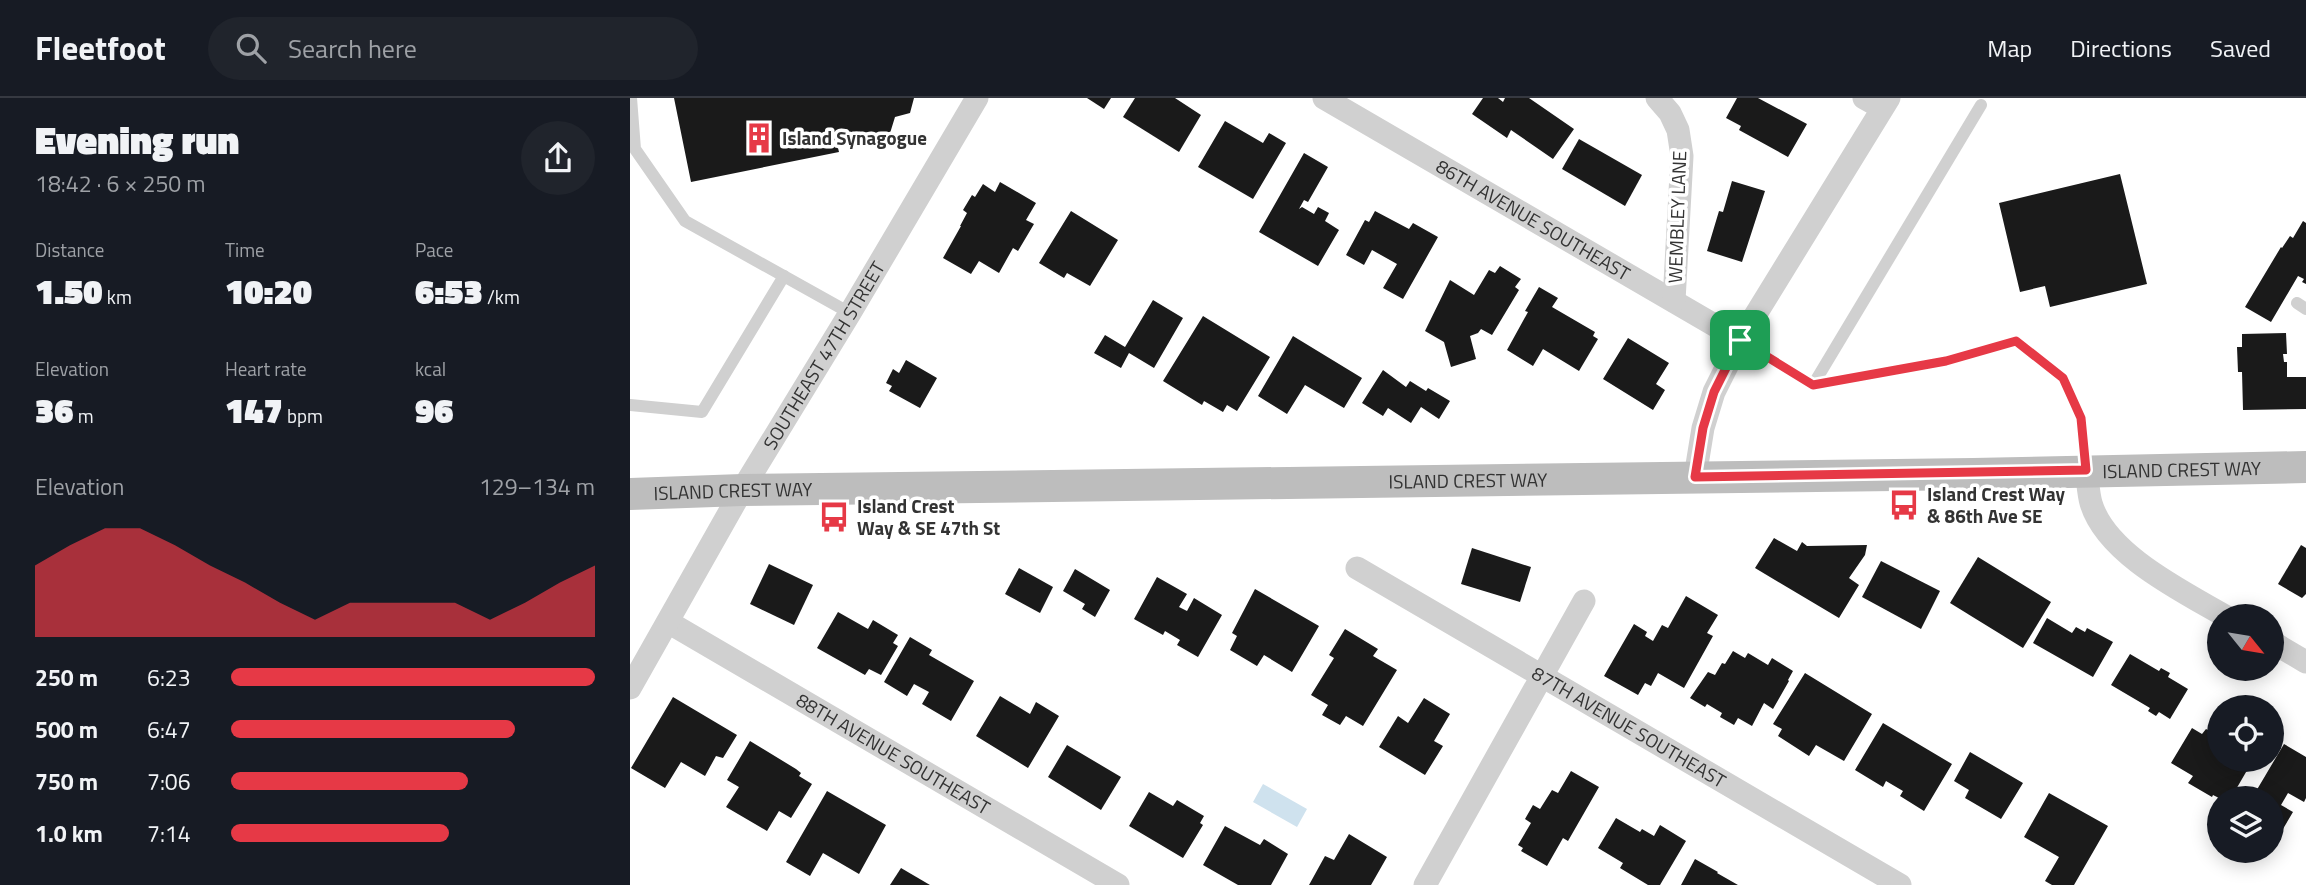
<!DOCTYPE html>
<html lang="en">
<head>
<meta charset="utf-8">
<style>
  :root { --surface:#171b24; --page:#20242c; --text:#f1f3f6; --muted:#9ea1a6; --line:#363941; --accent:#e63946 }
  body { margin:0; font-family:"Titillium Web",sans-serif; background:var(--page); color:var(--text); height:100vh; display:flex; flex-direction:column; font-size:26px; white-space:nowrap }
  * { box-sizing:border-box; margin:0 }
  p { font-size:23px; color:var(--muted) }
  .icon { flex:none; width:38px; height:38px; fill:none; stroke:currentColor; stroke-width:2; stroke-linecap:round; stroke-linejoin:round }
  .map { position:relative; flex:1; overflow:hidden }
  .panel { display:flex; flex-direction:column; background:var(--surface); width:630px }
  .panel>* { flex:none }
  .needle { width:46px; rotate:120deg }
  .tools { position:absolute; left:1577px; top:506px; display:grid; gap:14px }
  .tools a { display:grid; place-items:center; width:77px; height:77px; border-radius:50%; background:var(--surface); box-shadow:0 4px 18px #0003; font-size:35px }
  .pin { position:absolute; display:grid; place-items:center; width:60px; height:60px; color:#fff; margin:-30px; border-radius:14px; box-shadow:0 4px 10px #0006 }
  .round { display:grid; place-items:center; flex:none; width:74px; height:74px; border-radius:37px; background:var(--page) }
  .head { display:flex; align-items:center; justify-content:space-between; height:119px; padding:0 35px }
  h1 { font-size:38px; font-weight:800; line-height:52px }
  .figures { display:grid; grid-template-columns:repeat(3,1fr); gap:10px; height:119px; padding:7px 35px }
  .figures div { display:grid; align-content:center }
  .figures b { font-size:35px; font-weight:800 }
  .figures small { font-size:19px; font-weight:400 }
  .figures p { font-size:19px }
  .chart { height:196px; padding:14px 35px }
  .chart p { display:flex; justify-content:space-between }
  .chart svg { width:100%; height:126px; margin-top:7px; fill:var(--accent); opacity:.7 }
  ul { padding:0 35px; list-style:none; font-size:23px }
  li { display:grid; grid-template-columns:112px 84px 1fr; align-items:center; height:52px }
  li i { height:18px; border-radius:9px; background:var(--accent) }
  header { display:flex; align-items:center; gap:42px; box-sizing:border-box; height:98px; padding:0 35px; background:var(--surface); border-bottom:2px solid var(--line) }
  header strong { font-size:33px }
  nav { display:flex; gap:38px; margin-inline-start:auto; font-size:24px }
  .search { width:490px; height:63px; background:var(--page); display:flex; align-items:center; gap:18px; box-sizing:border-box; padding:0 24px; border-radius:38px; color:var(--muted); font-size:26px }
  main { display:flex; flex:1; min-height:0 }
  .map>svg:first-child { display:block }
</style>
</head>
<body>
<header>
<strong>Fleetfoot</strong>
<div class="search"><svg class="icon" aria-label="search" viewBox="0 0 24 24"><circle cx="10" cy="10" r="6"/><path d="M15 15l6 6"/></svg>Search here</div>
<nav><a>Map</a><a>Directions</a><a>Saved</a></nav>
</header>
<main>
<section class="panel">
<div class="head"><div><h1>Evening run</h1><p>18:42 · 6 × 250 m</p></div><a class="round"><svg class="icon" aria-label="share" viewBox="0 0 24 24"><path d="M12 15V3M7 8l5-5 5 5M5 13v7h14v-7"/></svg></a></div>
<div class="figures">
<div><p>Distance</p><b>1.50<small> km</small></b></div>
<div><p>Time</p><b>10:20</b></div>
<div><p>Pace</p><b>6:53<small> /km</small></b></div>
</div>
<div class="figures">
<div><p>Elevation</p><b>36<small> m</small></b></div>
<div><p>Heart rate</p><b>147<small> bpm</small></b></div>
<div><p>kcal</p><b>96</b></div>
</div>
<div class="chart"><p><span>Elevation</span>129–134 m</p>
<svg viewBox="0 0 160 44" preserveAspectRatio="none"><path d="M0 44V19L10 12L20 6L30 6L40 12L50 19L60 25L70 32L80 38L90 32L100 32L110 32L120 32L130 38L140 32L150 25L160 19V44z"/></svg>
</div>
<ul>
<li><b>250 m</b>6:23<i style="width:100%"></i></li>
<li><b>500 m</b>6:47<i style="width:78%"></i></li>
<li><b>750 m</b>7:06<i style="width:65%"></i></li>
<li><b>1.0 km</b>7:14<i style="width:60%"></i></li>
</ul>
</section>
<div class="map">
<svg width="1676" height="787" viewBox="0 0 1676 787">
  <rect width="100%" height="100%" fill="#fff"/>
  <polygon fill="#cfe2ee" points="633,686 677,711 667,729 623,704"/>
  <g fill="#1a1a1a">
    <polygon points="44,0 284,0 280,15 265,19 257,45 204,34 209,54 61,84"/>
    <polygon points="457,0 481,0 474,11"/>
    <polygon points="505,0 545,0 571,17 549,54 493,19"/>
    <polygon points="853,0 868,0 873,4 875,0 899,0 944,31 923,61 881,32 877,40 842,16"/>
    <polygon points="1107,0 1128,0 1177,26 1158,59 1109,32 1111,28 1096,20"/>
    <polygon points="595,23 633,45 639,35 656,45 623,101 568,69"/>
    <polygon points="949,41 1012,77 995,108 932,71"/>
    <polygon points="674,55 698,69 678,104 674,102 669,111 672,109 684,116 688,109 699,115 695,123 709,132 688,168 629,134"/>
    <polygon points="1490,76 1517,186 1420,209 1415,188 1390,194 1369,105"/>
    <polygon points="1102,83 1135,93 1112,164 1077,153 1089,113 1093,114"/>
    <polygon points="370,84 406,105 396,122 404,126 388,153 383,150 369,175 349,163 341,176 313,160 331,128 330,128 337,115 333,112 342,97 345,99 353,86 365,94"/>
    <polygon points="441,113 488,142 460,188 437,175 434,180 409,165"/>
    <polygon points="745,113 779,131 783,125 808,139 773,201 753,190 767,166 742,152 734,167 716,157 735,122 739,124"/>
    <polygon points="1673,123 1676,125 1676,186 1672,184 1674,181 1668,178 1641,224 1615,209 1651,149 1652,150 1660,138 1663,140"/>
    <polygon points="870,168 891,181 885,189 889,192 862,237 851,231 848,235 840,238 846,261 821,269 814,244 795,233 820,182 844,197 859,172 865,175"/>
    <polygon points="909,189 928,200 922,209 965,234 963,238 968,241 949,273 913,251 903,268 877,252 898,214 895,213"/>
    <polygon points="523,202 553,220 524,270 499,255 491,270 464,255 475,237 495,249"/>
    <polygon points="573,218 640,259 607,313 597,307 593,314 574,303 572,307 533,283"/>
    <polygon points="1656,235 1657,256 1653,256 1654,264 1657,264 1657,279 1676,279 1676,311 1613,312 1612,274 1608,274 1607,249 1612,249 1612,236"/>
    <polygon points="663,238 732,280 714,310 675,287 657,316 628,298"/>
    <polygon points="998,240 1039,265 1026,286 1035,292 1023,312 973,281"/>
    <polygon points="276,262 307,280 290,310 259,293 262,288 256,285 263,271 269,275"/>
    <polygon points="753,272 776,289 780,283 796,293 798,290 820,303 809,321 791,309 781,325 758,310 753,318 732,305"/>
    <polygon points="1144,440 1167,453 1172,444 1177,448 1237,447 1235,457 1219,480 1229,487 1209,520 1125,470"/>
    <polygon points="1671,447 1676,450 1676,496 1672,500 1648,486"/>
    <polygon points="842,450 901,469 890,504 831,486"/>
    <polygon points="1348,459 1421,504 1393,550 1320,505"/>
    <polygon points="1251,463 1310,493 1291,531 1232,499"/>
    <polygon points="139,466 183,487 164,527 120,506"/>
    <polygon points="389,470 423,489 410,515 375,496"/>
    <polygon points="445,471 480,492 465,519 452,511 455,506 433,493"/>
    <polygon points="527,479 557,496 549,509 557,513 564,500 592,517 568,559 547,547 550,542 535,533 533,537 504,521"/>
    <polygon points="625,491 689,528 662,574 634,557 627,568 600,552 607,538 602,535"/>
    <polygon points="1056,498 1088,517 1077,535 1083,538 1054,590 1028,575 1021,588 1015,585 1008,597 974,578 1004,526 1017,534 1015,538 1023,543 1032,527 1038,530"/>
    <polygon points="208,514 238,531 243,522 268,537 263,545 268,548 251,577 239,571 235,577 187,550"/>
    <polygon points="1417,520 1442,535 1446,529 1455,534 1457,530 1483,544 1463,579 1403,545"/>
    <polygon points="715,531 748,551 743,558 767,572 733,628 716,618 710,627 692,617 698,607 681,597 704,560 699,557"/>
    <polygon points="280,539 302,552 299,557 344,583 321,623 292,606 299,594 284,586 277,598 254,584"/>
    <polygon points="1103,553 1115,560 1118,555 1138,567 1142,560 1163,573 1158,582 1159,583 1143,611 1134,605 1122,628 1108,620 1104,627 1090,619 1092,615 1077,606 1075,609 1060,600 1078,574 1085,577 1092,565 1095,566"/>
    <polygon points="1500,556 1529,573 1531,570 1540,575 1538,579 1558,591 1540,621 1529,614 1526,618 1518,613 1520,610 1481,587"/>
    <polygon points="1175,575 1242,616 1214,663 1186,647 1179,658 1148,638 1152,631 1143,626"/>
    <polygon points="370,598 400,616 406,604 429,618 398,670 346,638"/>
    <polygon points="43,599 107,637 93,660 86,658 75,678 51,664 35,690 1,670"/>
    <polygon points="794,600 820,616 804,643 813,648 795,677 749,649 768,618 778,625"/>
    <polygon points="1253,625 1322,666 1294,713 1270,698 1273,693 1256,683 1253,689 1225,672"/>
    <polygon points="1562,630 1572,636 1576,631 1589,638 1587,646 1589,647 1589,662 1623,662 1601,700 1589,700 1583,697 1582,699 1558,685 1563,678 1541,665"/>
    <polygon points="120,643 166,671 171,675 169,678 182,686 161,720 149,713 137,733 96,709 109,689 97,682"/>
    <polygon points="1654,646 1676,659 1676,700 1674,704 1658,695 1651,707 1663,714 1647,741 1642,738 1642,700 1622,700"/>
    <polygon points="437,647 491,679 471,712 418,679"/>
    <polygon points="1340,654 1393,685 1371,721 1335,700 1339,692 1324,683"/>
    <polygon points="941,673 969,689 938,743 933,740 917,768 891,753 893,750 888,747 901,725 895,721 903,707 910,711 922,692 928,695"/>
    <polygon points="197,693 256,727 229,776 193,755 180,778 156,764"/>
    <polygon points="519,694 543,708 547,702 574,718 570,725 573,727 553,760 499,728"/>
    <polygon points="1419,695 1478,728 1444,787 1422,787 1415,783 1429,759 1394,739"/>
    <polygon points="986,720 1010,734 1012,731 1024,738 1030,727 1056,743 1030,787 1018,787 990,770 993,765 968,750"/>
    <polygon points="595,728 630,747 634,741 658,756 641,787 608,787 573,767"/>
    <polygon points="719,736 757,759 741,787 679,787 695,758 704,762"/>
    <polygon points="1065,761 1088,774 1087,775 1108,787 1051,787"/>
    <polygon points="271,770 300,787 260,787"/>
  </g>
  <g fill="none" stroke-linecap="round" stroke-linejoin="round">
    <g stroke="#d0d0d0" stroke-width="12">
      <polyline points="1,0 5,51 55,123 220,215"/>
      <polyline points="1667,205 1676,211"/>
      <polyline points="1110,242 1183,287 1316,263 1386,243 1433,280 1451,320 1456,372"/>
      <polyline points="1183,287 1351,7"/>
      <polyline points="0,307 72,314 154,178"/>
    </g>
    <g stroke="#d0d0d0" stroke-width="23">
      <path id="s1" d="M694 0 1110 242"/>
      <polyline points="1027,0 1040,15 1048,32 1052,58 1044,203"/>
      <polyline points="1234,0 1252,10"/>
      <path d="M1456 372C1458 383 1458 394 1461 405 1476 456 1552 493 1595 518"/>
      <polyline points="1065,379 1073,330 1084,294 1110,242 1259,0"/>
      <path id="s2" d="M727 470 1270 787"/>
      <path id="s3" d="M38 524 488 787"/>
      <polyline points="1642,544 1676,564"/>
      <path id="s4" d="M0 590 112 392 220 215 347 0"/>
      <polyline points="795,787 954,503"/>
    </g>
    <path stroke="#bdbdbd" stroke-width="32" id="s5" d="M0 396 112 392 1343 376 1676 369"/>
  </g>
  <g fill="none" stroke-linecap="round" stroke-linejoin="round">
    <g stroke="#fff" stroke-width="14">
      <polygon id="route" points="1110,242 1183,287 1316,263 1386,243 1433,280 1451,320 1456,372 1065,379 1073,330 1084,294"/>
    </g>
    <use href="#route" stroke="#e63946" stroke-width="9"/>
  </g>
  <defs>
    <g id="building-bare" transform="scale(2.415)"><path d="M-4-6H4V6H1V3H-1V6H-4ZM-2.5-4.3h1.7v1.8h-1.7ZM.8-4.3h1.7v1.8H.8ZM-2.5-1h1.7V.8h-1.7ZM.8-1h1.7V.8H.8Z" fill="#e63946" stroke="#fff" stroke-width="2.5" paint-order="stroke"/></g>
    <g id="bus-bare" transform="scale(2.415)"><path d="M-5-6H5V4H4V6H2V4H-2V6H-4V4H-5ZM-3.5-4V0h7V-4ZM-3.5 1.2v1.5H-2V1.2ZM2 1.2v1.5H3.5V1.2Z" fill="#e63946" stroke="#fff" stroke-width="2.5" paint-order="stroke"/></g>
  </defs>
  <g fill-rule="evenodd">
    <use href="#building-bare" x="129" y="40"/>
    <use href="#bus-bare" x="1274" y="407"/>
    <use href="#bus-bare" x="204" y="419"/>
  </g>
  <g text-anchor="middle" stroke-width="7" stroke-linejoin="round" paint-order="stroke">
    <g font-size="19" font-weight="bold" fill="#333" stroke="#fff" text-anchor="start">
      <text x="152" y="47">Island Synagogue</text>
      <text x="1297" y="403">Island Crest Way<tspan x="1297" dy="22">&amp; 86th Ave SE</tspan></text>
      <text x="227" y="415">Island Crest<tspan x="227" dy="22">Way &amp; SE 47th St</tspan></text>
    </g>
    <g font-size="19" fill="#333" stroke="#fff">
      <text transform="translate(1047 119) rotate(-88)" y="7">WEMBLEY LANE</text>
      <text dy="7" stroke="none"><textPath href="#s1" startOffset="242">86TH AVENUE SOUTHEAST</textPath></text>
      <text dy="7" stroke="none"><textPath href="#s4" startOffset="385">SOUTHEAST 47TH STREET</textPath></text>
      <text dy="7" stroke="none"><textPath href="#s5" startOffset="1552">ISLAND CREST WAY</textPath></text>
      <text dy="7" stroke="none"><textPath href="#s5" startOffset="838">ISLAND CREST WAY</textPath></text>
      <text dy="7" stroke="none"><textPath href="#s5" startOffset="103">ISLAND CREST WAY</textPath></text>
      <text dy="7" stroke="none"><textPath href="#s2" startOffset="315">87TH AVENUE SOUTHEAST</textPath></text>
      <text dy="7" stroke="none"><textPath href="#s3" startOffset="261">88TH AVENUE SOUTHEAST</textPath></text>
    </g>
  </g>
</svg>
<div class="tools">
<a><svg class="needle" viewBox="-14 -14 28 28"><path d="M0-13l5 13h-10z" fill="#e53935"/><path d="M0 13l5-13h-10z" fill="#9ea1a6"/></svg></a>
<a><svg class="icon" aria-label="locate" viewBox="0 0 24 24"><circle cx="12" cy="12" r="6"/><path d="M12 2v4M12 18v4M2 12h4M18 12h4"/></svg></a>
<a><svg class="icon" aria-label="layers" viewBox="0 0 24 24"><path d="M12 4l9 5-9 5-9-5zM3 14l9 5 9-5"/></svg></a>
</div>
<div class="pin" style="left:1110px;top:242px;background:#1e9e55"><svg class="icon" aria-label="arrive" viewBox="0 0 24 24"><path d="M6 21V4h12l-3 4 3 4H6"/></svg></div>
</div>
</main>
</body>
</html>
